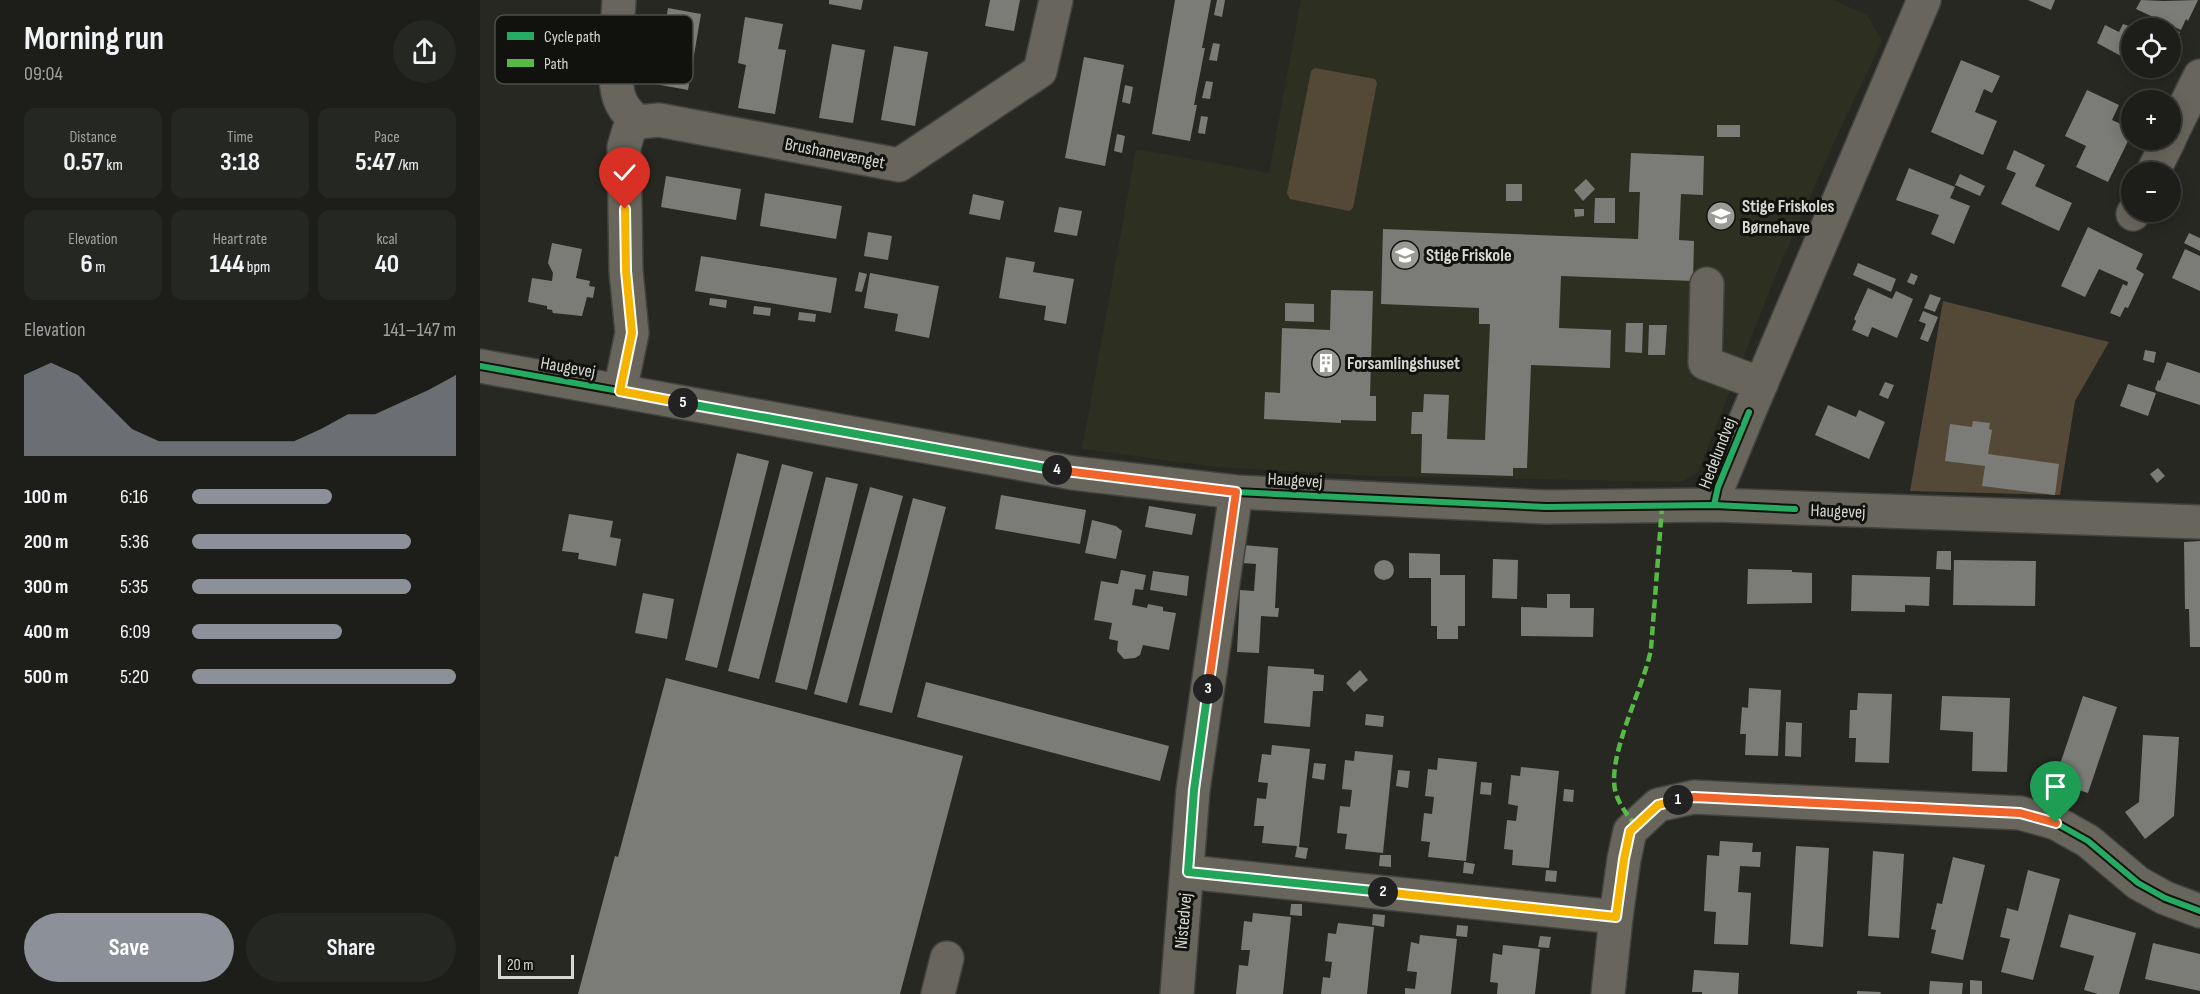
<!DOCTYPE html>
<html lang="en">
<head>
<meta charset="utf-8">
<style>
  :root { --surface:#1d1e1a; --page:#252723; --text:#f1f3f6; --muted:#a0a2a2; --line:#3b3c39; --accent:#8c9099 }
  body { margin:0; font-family:"Sofia Sans Condensed",sans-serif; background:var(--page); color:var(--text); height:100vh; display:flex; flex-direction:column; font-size:22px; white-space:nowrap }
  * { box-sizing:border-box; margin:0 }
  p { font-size:20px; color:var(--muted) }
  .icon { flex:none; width:33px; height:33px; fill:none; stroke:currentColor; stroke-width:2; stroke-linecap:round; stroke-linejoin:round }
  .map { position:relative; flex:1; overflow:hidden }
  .details { display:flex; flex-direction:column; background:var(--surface); width:480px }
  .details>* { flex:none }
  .tools { position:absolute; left:1641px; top:18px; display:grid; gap:12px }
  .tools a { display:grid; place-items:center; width:60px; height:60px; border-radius:50%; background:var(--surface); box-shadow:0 3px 15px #0003,0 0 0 2px var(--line); font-size:30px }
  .scale { position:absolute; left:18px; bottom:15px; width:76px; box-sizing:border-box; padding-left:6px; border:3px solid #d7d8d2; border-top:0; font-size:16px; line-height:21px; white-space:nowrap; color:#d7d8d2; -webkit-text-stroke:4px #11120e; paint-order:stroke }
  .pin { position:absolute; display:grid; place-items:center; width:51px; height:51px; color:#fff; margin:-62px -26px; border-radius:50% 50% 50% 0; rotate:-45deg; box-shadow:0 0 6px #0007 }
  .pin .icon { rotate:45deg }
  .km { position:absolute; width:30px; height:30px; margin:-15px; border-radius:50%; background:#222; color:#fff; font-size:16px; line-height:30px; text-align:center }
  .round { display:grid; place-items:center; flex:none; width:63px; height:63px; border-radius:32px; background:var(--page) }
  .head { display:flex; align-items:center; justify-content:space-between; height:102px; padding:0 24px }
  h1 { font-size:33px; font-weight:700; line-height:45px }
  .stats { display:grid; grid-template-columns:repeat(3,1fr); gap:9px; height:102px; padding:6px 24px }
  .stats div { display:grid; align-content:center; border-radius:12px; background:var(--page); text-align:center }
  .stats b { font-size:26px; font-weight:700 }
  .stats small { font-size:16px; font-weight:400 }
  .stats p { font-size:16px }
  .chart { height:168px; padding:12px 24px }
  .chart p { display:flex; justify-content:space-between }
  .chart svg { width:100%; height:108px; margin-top:6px; fill:var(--accent); opacity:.7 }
  .primary-button { display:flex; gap:12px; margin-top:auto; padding:12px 24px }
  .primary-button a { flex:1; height:69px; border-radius:36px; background:var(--accent); color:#fff; font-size:24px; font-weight:700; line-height:69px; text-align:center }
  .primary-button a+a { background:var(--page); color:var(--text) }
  ul { padding:0 24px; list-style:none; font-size:20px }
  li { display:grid; grid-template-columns:96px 72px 1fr; align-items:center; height:45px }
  li i { height:15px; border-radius:8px; background:var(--accent) }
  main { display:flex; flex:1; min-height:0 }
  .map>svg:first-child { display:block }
</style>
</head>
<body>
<main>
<section class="details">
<div class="head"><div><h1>Morning run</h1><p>09:04</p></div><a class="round"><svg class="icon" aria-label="share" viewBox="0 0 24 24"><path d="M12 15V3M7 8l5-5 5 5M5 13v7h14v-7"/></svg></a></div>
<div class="stats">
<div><p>Distance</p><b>0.57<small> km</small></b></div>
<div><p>Time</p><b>3:18</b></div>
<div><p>Pace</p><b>5:47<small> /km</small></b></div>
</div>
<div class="stats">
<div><p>Elevation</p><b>6<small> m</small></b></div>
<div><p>Heart rate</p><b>144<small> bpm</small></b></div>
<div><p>kcal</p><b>40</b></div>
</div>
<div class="chart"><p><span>Elevation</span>141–147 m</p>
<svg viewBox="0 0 160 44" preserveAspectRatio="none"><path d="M0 44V11L10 6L20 11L30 22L40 33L50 38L60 38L70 38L80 38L90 38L100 38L110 33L120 27L130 27L140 22L150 17L160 11V44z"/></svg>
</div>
<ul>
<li><b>100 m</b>6:16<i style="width:53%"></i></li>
<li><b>200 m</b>5:36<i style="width:83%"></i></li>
<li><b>300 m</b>5:35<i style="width:83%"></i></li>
<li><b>400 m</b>6:09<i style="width:57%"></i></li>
<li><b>500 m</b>5:20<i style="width:100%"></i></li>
</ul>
<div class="primary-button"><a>Save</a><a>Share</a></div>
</section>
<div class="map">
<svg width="1720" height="994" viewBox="0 0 1720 994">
  <rect width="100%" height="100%" fill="#272822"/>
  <polygon fill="#2d2f21" points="821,0 1354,0 1387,15 1402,41 1355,140 1298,270 1218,472 1202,482 895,476 736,467 602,449 656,149 789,173"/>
  <g fill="#544837">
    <polygon points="835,68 895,79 897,83 873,208 869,211 810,199 807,193 831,71"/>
    <polygon points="1463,301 1629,342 1595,401 1580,495 1430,491"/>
  </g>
  <g fill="#7b7c78">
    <polygon points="349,0 383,0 381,10 349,4"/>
    <polygon points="510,0 540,0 534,31 505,26"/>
    <polygon points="695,0 731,0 722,48 725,48 714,105 717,105 710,141 672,134"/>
    <polygon points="737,0 745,0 742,17 734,15"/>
    <polygon points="1548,0 1575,0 1571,10"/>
    <polygon points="1661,0 1684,1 1718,0 1708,21 1706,19 1701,30 1656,9"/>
    <polygon points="188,8 221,14 208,90 175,84"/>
    <polygon points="265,17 303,24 298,49 306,50 295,114 258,108 266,65 258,63"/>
    <polygon points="1673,19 1700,32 1695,43 1690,41 1690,28 1668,28"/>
    <polygon points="1643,24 1652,27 1652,62 1617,43 1625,25 1639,32"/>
    <polygon points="733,43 740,44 737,61 729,60"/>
    <polygon points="352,44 385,50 373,123 339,118"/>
    <polygon points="414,46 448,52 435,126 401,120"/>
    <polygon points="604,57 644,65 625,166 585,158"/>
    <polygon points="1481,60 1520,76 1512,93 1504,89 1495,112 1517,121 1503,155 1451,132"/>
    <polygon points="726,81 733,82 730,99 722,98"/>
    <polygon points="645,85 653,87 650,104 642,102"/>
    <polygon points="1607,90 1639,105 1632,120 1652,129 1652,133 1628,182 1596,167 1606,146 1585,136"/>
    <polygon points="721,116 728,117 725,134 718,133"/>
    <rect x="1237" y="125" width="23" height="12"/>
    <polygon points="637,134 645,136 642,153 634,151"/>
    <polygon points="1534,150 1565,165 1555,186 1592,203 1579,231 1521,204 1536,173 1526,169"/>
    <polygon points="1151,153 1224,156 1223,195 1201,194 1199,240 1214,241 1213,281 1081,276 1079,328 1131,330 1130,368 1051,365 1047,468 1033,468 1033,476 941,473 942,434 931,434 932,412 943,412 944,394 969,395 967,439 1005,440 1010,324 999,324 999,308 901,304 903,229 1158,239 1160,192 1149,192"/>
    <polygon points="1429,168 1475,187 1470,198 1490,206 1474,244 1451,234 1459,215 1416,200"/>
    <polygon points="1480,174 1505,186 1500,196 1475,185"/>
    <polygon points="186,176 261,189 256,220 181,207"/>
    <polygon points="1106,179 1115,189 1103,201 1094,190"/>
    <rect x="1026" y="184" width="16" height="17"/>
    <polygon points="285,193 362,206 356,239 280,226"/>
    <polygon points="493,194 524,201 520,220 489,214"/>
    <polygon points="1115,198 1135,198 1135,223 1114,223"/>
    <polygon points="579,207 602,211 597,236 574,232"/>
    <polygon points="1094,209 1104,209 1104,216 1095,217"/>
    <polygon points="1608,227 1663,254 1656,269 1664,274 1648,308 1645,307 1640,317 1630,313 1643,284 1647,286 1648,282 1619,269 1605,297 1581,286"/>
    <polygon points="388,232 412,236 408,260 384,256"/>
    <polygon points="1709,233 1720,238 1720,251 1704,243"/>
    <polygon points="72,243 102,249 96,278 110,281 109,286 115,287 113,298 107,297 102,316 73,313 72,310 67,309 67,306 48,302 52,278 72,281 73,273 68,263"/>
    <polygon points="1705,249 1720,256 1720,291 1692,278"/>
    <polygon points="221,256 357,278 351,313 215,291"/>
    <polygon points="526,257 555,262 553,272 594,279 586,324 564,320 566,306 519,298"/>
    <polygon points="1378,263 1416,279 1411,292 1373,275"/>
    <polygon points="379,272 387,274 382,292 375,291"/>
    <polygon points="390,273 459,286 449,338 415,331 418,314 384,308"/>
    <polygon points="1431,273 1438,276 1434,285 1427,282"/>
    <polygon points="1388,288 1412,299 1416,291 1433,299 1417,338 1392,327 1388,337 1372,330 1376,321 1374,319"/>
    <polygon points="851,290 893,291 890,396 896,396 896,421 861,420 861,423 784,419 785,392 800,393 802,328 850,330"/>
    <polygon points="1450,294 1461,298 1455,312 1444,308"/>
    <polygon points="230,298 247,300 246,308 229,305"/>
    <polygon points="805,303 834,304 834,322 805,321"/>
    <polygon points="274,306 291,308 290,316 273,314"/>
    <polygon points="1443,311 1458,317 1448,342 1440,339 1446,324 1439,321"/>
    <polygon points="319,312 336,314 335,322 318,320"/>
    <polygon points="1146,323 1163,323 1162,353 1145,352"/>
    <polygon points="1169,325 1187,325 1185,355 1168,355"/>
    <polygon points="1665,350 1676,352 1674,363 1663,360"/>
    <polygon points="1687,362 1720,373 1720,405 1677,391 1675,389 1678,380 1680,381"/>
    <polygon points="1405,382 1414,385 1408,399 1399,395"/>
    <polygon points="1648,384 1676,393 1668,416 1640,406"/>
    <polygon points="1348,405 1376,417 1379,410 1405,422 1389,459 1335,435"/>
    <polygon points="1493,421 1510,423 1509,429 1512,430 1508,454 1579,464 1575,495 1502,486 1505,466 1465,461 1470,424 1492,427"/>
    <polygon points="257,453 289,461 237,668 205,660"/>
    <polygon points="302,464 333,472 279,679 248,671"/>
    <polygon points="1678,468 1685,476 1677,483 1670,474"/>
    <polygon points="346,477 378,484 327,690 295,682"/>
    <polygon points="390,487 423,496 367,703 334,694"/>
    <polygon points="521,495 606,510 600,544 515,529"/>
    <polygon points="433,498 466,507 412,713 379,705"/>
    <polygon points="669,506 716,514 712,535 665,527"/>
    <polygon points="89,514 133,521 130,537 141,539 136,566 98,559 99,553 82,551"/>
    <polygon points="612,520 636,526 642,531 636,559 605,553"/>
    <polygon points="1720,541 1720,647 1710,647 1709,609 1705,609 1704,542"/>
    <polygon points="763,545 798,548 795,608 799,608 798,617 781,616 779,653 757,652 760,590 774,591 776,564 762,563"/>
    <polygon points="1457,551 1471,551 1471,570 1456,569"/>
    <polygon points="929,553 960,554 960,575 985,575 985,626 978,626 978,639 957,639 957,626 951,626 951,578 929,578"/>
    <polygon points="1013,559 1038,560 1037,599 1012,598"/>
    <circle cx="904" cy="570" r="10"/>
    <polygon points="1474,560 1556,561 1555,606 1473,605"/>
    <polygon points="1268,569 1312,570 1312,572 1332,573 1332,603 1267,604"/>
    <polygon points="641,570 666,575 663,590 655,589 652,605 667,608 668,604 683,607 683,611 696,613 689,650 663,645 660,655 655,658 644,659 637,651 638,641 629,639 632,623 614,620 621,581 638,584"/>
    <polygon points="673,571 709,576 707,596 670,590"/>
    <polygon points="1372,575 1450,577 1449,606 1425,605 1425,612 1371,611"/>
    <polygon points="163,593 194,599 187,639 155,633"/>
    <polygon points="1067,594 1090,594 1090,608 1114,608 1113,637 1041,636 1041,607 1067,608"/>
    <polygon points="788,666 834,669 834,674 844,675 843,691 833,691 830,727 784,723"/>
    <polygon points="880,670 888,680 874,692 866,683"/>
    <polygon points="186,678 483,756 420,994 98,994 135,856 138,857"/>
    <polygon points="446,682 689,746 680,781 437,717"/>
    <polygon points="1269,688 1301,690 1298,756 1265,755 1266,734 1260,734 1262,707 1268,708"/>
    <polygon points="1378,693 1412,694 1409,763 1375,762 1376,738 1369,738 1370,710 1377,710"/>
    <polygon points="1462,696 1530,698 1527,772 1492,771 1493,732 1460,730"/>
    <polygon points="1603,696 1637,707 1608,793 1574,782"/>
    <polygon points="886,714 904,716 903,727 885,725"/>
    <polygon points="1306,722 1322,723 1321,757 1305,756"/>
    <polygon points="1663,735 1699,737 1694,816 1665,839 1645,812 1659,802"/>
    <polygon points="792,745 830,749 819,847 828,848 826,859 815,857 817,846 782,843 784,826 774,826 777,798 786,799 788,783 778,782 782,754 791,755"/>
    <polygon points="875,751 913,755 903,853 865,849 867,834 857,833 860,806 870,807 872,790 862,789 865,760 874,761"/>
    <polygon points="958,758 997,762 986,861 948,857 950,842 941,841 944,813 952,814 954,797 945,796 948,769 957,770"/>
    <polygon points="834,763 846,764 844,780 832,778"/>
    <polygon points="1041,767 1079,771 1069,868 1032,865 1033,850 1024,849 1027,820 1036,821 1038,806 1028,804 1031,775 1040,776"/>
    <polygon points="918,770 930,771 928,788 916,786"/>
    <polygon points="1001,782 1012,783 1011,795 1000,794"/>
    <polygon points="1084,789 1094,790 1093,802 1083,801"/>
    <polygon points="1240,841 1273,843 1272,852 1281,852 1280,867 1260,866 1258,892 1271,893 1268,945 1234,944 1236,912 1224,911 1227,855 1239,856"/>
    <polygon points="1316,846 1349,848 1343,947 1310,944"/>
    <polygon points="1393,851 1424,854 1419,938 1388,936"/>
    <polygon points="900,855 911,855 911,867 899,866"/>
    <polygon points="1473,857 1505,865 1483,960 1451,953 1456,930 1451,929 1457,903 1462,904"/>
    <polygon points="984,862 995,864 993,874 983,873"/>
    <polygon points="1066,870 1077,871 1076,882 1065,881"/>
    <polygon points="1548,870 1580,879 1553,980 1521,972 1530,939 1520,937 1527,908 1538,911"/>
    <polygon points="811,904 822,904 822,916 810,915"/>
    <polygon points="773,913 811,917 803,994 756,994 759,965 768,966 770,950 761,950 764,921 772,922"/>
    <polygon points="893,914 905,915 904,927 892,925"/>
    <polygon points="1589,914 1656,933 1639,994 1618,994 1604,990 1614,956 1580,947"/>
    <polygon points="858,923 894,927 887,994 841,994 843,977 850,978 852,962 845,961 848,933 856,934"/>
    <polygon points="977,925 988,926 987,937 976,936"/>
    <polygon points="940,935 977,939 971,994 925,994 925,988 935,989 937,972 927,971 931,942 939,944"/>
    <polygon points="1060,936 1071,937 1069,948 1058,947"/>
    <polygon points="1673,943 1720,954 1720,991 1665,979"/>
    <polygon points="1023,945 1060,949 1055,994 1017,994 1018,983 1010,982 1013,953 1022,955"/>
    <polygon points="1214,970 1259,973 1258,994 1222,994 1222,992 1212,992"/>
    <polygon points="1490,980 1502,981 1502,994 1490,994"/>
    <polygon points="1450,981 1483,983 1482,994 1449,994"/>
    <polygon points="1377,991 1401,992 1400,994 1377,994"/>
  </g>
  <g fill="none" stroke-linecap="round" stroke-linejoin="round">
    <g stroke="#42433f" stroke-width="36">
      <g id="minor">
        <path d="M139 0C138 25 130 84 142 104 146 112 152 117 158 122"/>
        <polyline points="158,122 179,120 419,165 560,71 576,0"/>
        <polyline points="1690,137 1720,76"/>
        <polyline points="1673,172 1689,140"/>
        <polyline points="1653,214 1654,212"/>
        <polyline points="1227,284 1225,363 1281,384"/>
        <polyline points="0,366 593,473 756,492 1066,507 1234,505 1720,522"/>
        <polyline points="140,391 152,333 146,271 144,147 149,130 158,122"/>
        <polyline points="1234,505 1238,487 1269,412 1444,0"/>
        <polyline points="708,872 1136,917 1144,859 1150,831 1178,805 1214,797 1540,813 1576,823 1608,841 1658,883 1685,898 1720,911"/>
        <polyline points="458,994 467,958"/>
        <polyline points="697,994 713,790 756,492"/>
        <polyline points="1128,994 1136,917"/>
      </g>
    </g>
    <use href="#minor" stroke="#68665c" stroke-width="33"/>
    <path stroke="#58b947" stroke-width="4.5" stroke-dasharray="9 4.5" stroke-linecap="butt" d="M1156 826C1148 816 1140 806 1136 794 1125 758 1164 688 1171 649L1182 507"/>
    <g stroke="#11120e" stroke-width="10">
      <g id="cycleway">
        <polyline points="0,366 593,473 756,492 1066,507 1234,505 1315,509"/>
        <polyline points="1234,505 1238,487 1269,412"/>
        <polyline points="708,872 1136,917 1144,859 1150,831 1178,805 1214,797 1540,813 1576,823 1608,841 1658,883 1685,898 1720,911"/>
      </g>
    </g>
    <use href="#cycleway" stroke="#26ab63" stroke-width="6"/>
  </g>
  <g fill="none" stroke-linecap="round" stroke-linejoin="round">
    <g stroke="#fff" stroke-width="12">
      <polyline id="split-1" points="1198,800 1214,797 1540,813 1576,823"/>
    </g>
    <g stroke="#fff" stroke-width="12">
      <polyline id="split-2" points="903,892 1136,917 1144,859 1150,831 1178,805 1198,800"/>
    </g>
    <g stroke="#fff" stroke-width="12">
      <polyline id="split-3" points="728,689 714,790 708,872 903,892"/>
    </g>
    <g stroke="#fff" stroke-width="12">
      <polyline id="split-4" points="577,470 756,492 728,689"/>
    </g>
    <g stroke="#fff" stroke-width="12">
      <polyline id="split-5" points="203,403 577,470"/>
    </g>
    <g stroke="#fff" stroke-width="12">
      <polyline id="split-6" points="145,209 146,271 152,333 140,391 203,403"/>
    </g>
    <use href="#split-1" stroke="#f0652b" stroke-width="8"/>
    <use href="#split-2" stroke="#f5b400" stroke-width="8"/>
    <use href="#split-3" stroke="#22a559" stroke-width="8"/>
    <use href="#split-4" stroke="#f0652b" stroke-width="8"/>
    <use href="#split-5" stroke="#22a559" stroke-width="8"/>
    <use href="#split-6" stroke="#f5b400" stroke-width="8"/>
  </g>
  <defs>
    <g id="school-disc" transform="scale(1.5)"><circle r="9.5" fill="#999a94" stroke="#11120e"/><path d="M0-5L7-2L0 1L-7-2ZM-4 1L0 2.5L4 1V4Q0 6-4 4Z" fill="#fff"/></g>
    <g id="building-disc" transform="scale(1.5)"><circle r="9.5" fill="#999a94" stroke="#11120e"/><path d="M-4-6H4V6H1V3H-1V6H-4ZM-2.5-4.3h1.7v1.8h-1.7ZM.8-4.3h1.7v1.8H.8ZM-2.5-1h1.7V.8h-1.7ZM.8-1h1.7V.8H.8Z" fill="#fff"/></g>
  </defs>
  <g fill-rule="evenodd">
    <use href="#school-disc" x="1241" y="216"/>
    <use href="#school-disc" x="925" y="255"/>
    <use href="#building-disc" x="846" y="363"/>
  </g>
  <g text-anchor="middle" stroke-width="6" stroke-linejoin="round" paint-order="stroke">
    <g font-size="18" fill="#d7d8d2" stroke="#11120e">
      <text transform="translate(355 153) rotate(11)" y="6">Brushanevænget</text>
      <text transform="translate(88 367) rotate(10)" y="6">Haugevej</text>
      <text transform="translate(1237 453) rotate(-69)" y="6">Hedelundvej</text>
      <text transform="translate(815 480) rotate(3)" y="6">Haugevej</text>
      <text transform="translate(1358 511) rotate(2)" y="6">Haugevej</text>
      <text transform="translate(703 921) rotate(-85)" y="6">Nistedvej</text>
    </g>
    <g font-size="18" font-weight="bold" fill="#d7d8d2" stroke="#11120e" text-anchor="start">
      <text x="1262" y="212">Stige Friskoles<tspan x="1262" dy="21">Børnehave</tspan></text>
      <text x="946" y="261">Stige Friskole</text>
      <text x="867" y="369">Forsamlingshuset</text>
    </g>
  </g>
  <rect x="15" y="15" width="198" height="69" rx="9" fill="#11120e" stroke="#4c4d49" stroke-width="1.5"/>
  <rect x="27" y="32" width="27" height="8" fill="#26ab63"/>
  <rect x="27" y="59" width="27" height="8" fill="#58b947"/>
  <g font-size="16" fill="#d7d8d2">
    <text x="64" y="42">Cycle path</text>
    <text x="64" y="69">Path</text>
  </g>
</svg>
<div class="tools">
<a><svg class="icon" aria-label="locate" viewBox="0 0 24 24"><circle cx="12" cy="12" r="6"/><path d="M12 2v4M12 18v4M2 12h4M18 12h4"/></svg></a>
<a>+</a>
<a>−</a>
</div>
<div class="scale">20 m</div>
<div class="pin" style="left:1576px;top:823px;background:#1e9e55"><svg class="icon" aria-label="arrive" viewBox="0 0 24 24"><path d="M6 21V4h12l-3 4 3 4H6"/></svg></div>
<div class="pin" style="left:145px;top:209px;background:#d93025"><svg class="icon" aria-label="check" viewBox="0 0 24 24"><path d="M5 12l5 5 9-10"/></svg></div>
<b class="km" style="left:1198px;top:800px">1</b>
<b class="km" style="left:903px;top:892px">2</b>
<b class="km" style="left:728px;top:689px">3</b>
<b class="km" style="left:577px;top:470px">4</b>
<b class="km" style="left:203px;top:403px">5</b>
</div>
</main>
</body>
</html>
